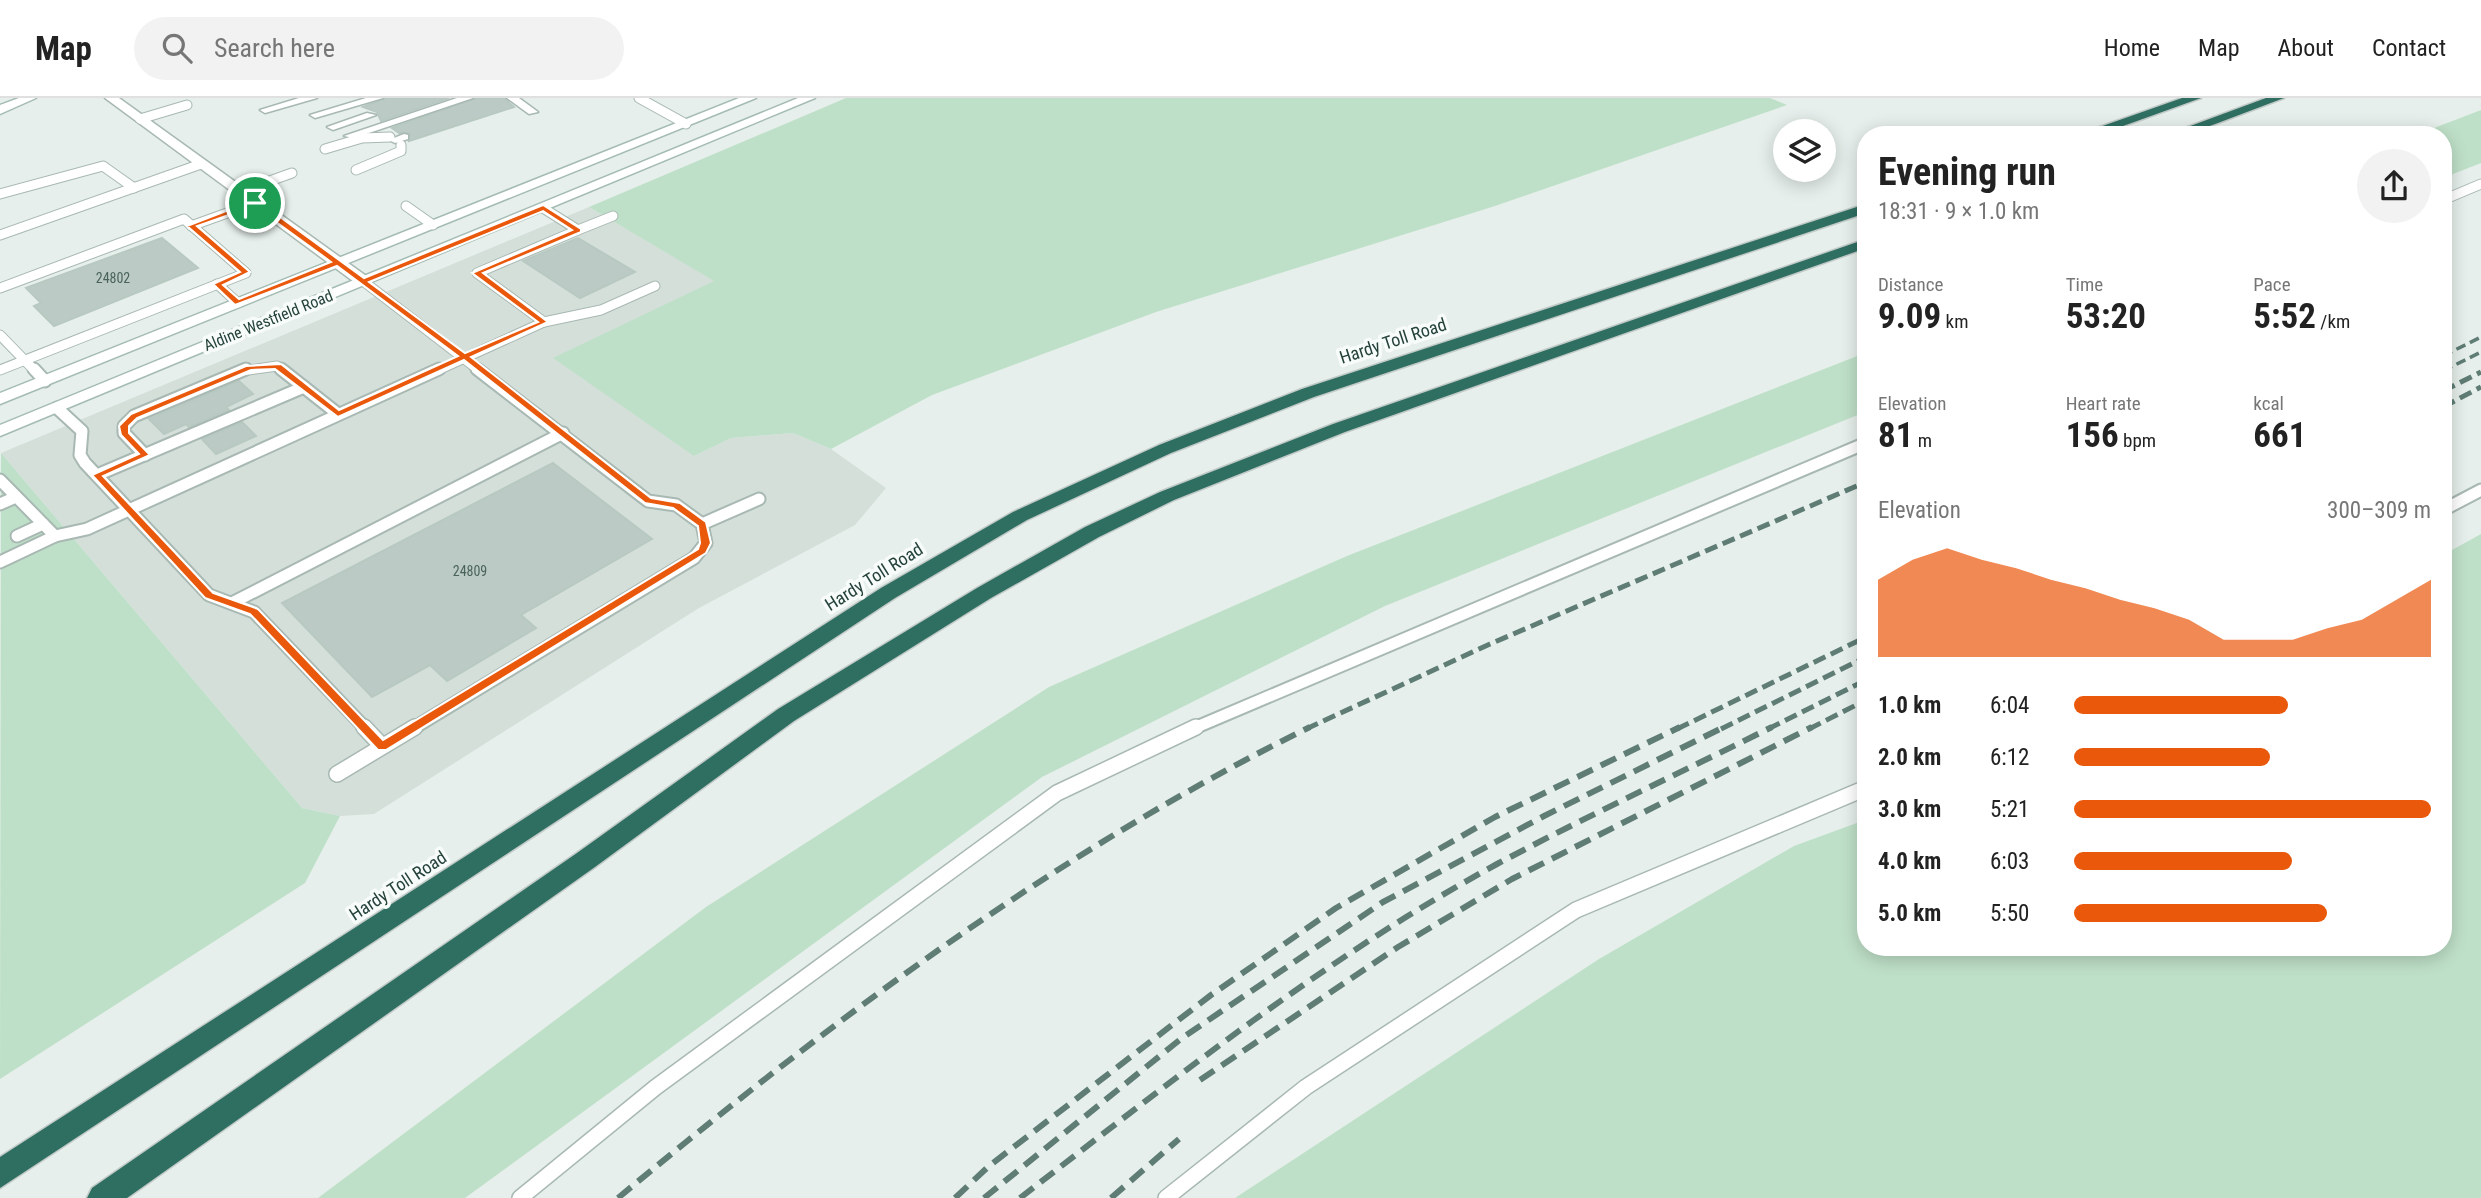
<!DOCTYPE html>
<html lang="en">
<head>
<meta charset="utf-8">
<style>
  :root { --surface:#fff; --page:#f2f2f2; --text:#222; --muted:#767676; --line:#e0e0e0; --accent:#ea580c }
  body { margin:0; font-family:"Roboto Condensed",sans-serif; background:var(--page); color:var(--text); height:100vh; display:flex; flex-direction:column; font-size:26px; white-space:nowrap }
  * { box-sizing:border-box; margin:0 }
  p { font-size:23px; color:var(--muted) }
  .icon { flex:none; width:38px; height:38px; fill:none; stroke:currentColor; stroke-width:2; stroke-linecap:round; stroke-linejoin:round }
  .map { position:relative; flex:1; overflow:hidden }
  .drawer { position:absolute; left:1857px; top:28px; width:595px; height:830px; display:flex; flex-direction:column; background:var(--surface); border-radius:28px; box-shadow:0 4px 18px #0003 }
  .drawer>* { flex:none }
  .tools { position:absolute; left:1773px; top:21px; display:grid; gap:14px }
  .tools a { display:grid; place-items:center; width:63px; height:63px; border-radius:50%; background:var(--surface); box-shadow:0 4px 18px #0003; font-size:35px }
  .pin { position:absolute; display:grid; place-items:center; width:60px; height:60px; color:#fff; margin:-30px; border:4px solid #fff; border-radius:50%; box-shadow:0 2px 7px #0007 }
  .round { display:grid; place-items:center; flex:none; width:74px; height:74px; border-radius:37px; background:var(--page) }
  .head { display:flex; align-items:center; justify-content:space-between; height:119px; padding:0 21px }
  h1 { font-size:38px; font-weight:700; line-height:52px }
  .figures { display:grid; grid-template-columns:repeat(3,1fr); gap:10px; height:119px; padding:7px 21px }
  .figures div { display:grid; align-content:center }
  .figures b { font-size:35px; font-weight:700 }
  .figures small { font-size:19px; font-weight:400 }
  .figures p { font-size:19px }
  .chart { height:196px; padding:14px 21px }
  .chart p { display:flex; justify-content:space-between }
  .chart svg { width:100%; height:126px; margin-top:7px; fill:var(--accent); opacity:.7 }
  ul { padding:0 21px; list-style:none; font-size:23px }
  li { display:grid; grid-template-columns:112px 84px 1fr; align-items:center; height:52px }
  li i { height:18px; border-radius:9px; background:var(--accent) }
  header { display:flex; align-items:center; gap:42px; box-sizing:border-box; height:98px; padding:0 35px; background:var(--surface); border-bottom:2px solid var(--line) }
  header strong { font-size:33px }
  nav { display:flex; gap:38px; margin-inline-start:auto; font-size:24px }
  .search { width:490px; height:63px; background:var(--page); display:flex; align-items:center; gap:18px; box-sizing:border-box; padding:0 24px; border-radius:38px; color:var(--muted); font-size:26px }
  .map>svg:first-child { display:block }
</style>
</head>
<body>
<header>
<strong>Map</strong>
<div class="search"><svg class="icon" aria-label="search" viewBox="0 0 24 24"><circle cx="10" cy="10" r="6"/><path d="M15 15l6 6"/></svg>Search here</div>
<nav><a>Home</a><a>Map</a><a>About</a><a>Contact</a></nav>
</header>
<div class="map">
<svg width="2481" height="1100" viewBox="0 0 2481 1100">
  <rect width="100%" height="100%" fill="#e6efeb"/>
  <polygon fill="#d4dfda" points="589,109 715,183 694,358 731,340 793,335 831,351 886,390 855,427 699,510 374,716 340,718 302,710 1,355"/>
  <g fill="#bfe0c8">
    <polygon points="846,0 1770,0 1787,7 1495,108 1156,214 932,297 831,351 793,335 731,340 694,358 553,260 714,183 589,109"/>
    <polygon points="2481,12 2481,65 2443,80 2443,37 2416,37"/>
    <polygon points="1865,255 1865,314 1385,508 1042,679 465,1100 318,1100 706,809 1049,589 1347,458"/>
    <polygon points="1,355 302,710 340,718 305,785 0,981"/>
    <polygon points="2481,436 2481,1100 1235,1100 1599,861 1794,748 1865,722 1866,849 2443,849 2443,457"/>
  </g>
  <g fill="#bbcac4" stroke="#b8c9c2" stroke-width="2">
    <polygon points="386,0 449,0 381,23 377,14 363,9"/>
    <polygon points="476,0 504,0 514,9 409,43 410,35 399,35 392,30"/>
    <polygon points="162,140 198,170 54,228 34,208 41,205 26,190"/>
    <polygon points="578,140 635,174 580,200 523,163"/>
    <polygon points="239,283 253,296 226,309 229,312 189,329 186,326 164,336 149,321"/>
    <polygon points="242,324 256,338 216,356 202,341"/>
    <polygon points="553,365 652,441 521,517 536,530 447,583 430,567 372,599 282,505"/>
  </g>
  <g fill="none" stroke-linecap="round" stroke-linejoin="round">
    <g stroke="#a8b8b2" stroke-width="11">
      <g id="service-far2">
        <polyline points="639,0 686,26"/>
        <polyline points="140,21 187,7"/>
        <polyline points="325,51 362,40 390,39"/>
        <polyline points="356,72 401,53 401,47"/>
        <polyline points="239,94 292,75"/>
        <polyline points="0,96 103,68 134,90"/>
        <polyline points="2443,102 2481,86"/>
        <polyline points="406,108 433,127"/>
        <polyline points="191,128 255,105"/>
        <polyline points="578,132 613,118"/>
        <polyline points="0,137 201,66"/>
        <polyline points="363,183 480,273"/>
        <polyline points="217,186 238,205"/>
        <polyline points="0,190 184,121 246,175 0,272"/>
        <polyline points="544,224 601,212 655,188"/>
        <polyline points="0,237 35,273"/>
        <polyline points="242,273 277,268 283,273"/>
        <polyline points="436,273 544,224 477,175 578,132 543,110"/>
      </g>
    </g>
    <g stroke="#a8b8b2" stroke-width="15">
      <g id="service-far1">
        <polyline points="34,271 45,283"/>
        <polyline points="281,271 338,316"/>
        <polyline points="57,310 82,333 80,357 85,365 209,497 254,514 366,631"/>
        <polyline points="145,357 124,335 124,328 134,318 246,271"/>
        <polyline points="97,377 304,289"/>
        <polyline points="0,382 55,438 87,431 439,271"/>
        <polyline points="0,406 16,399"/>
        <polyline points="2443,412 2481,392"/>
        <polyline points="702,426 759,401"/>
        <polyline points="17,438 43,426"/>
        <polyline points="0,464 55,438"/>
        <polyline points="232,505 563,335"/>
        <polyline points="412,631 694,460 706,445 702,426 676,407 648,403 477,271"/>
        <polyline points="1192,631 1866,345"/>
      </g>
    </g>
    <g stroke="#a8b8b2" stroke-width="18">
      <g id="service">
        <polyline points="364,629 382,648"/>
        <polyline points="337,676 415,629"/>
        <polyline points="520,1100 656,989 1057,695 1196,629"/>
        <polyline points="1166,1100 1306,989 1576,812 1866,690"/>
      </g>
    </g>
    <g stroke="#a8b8b2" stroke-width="3">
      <g id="pedestrian">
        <polygon points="299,0 317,0 265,15 260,12"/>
        <polygon points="366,0 383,0 315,20 310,17"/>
        <polygon points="457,0 473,0 354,40 344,38"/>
        <polygon points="507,0 519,0 538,14 529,16"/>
        <polygon points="367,15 376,17 333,32 327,29"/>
        <polygon points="404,36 408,37 408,41 395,45 389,42"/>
      </g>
    </g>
    <g stroke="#a8b8b2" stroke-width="3">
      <polygon id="minor" points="105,0 119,0 369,180 369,186 357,186"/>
    </g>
    <g stroke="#a4bbb3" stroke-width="3">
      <g id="secondary">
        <polygon points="19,0 36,0 0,16 0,7"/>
        <polygon points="739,0 756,0 0,306 0,295"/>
        <polygon points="798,0 815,0 0,338 0,327"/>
      </g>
    </g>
    <g stroke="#c2cac8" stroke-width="3">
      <g id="motorway">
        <polygon points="2182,0 2201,0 2098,37 2077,37"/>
        <polygon points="2266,0 2284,0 2186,37 2166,37"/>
        <polygon points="1866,106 1866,115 1314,299 1171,355 1027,422 895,500 0,1090 0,1059 881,490 1013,414 1159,347 1302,291"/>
        <polygon points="1866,141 1866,150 1345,334 1174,402 1099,439 991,500 794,623 595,769 127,1100 87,1100 92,1090 577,755 778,611 977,490 1085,429 1160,394 1333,326"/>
      </g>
    </g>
    <use href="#service-far2" stroke="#fff" stroke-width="9"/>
    <use href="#service-far1" stroke="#fff" stroke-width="11"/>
    <use href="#service" stroke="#fff" stroke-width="15"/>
    <use href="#pedestrian" fill="#fff" fill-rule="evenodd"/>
    <use href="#minor" fill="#fff" fill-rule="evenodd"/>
    <use href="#secondary" fill="#fff" fill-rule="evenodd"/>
    <use href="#motorway" fill="#2f6f62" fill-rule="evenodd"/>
    <g stroke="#5f7d75" stroke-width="3.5" stroke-dasharray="10 5" stroke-linecap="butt">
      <polyline points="2443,258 2481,239"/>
      <polyline points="2443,273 2481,254"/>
    </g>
    <g stroke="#5f7d75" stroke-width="5" stroke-dasharray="13 6" stroke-linecap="butt">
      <polyline points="2443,273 2446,271"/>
      <polyline points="2443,293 2481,274"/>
      <polyline points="2443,309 2481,289"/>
      <polyline points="1306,631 1490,546 1866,384"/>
      <polyline points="1677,631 1866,539"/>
      <polyline points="1721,631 1866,559"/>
      <polyline points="1768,631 1866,582"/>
      <polyline points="1809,631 1866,602"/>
    </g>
    <g stroke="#5f7d75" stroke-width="6" stroke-dasharray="17 9" stroke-linecap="butt">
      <polyline points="1200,982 1398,849 1512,781 1812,629"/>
      <path d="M618 1100C833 921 1058 753 1310 629"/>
      <polyline points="955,1100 989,1068 1211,897 1336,810 1495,719 1680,629"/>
      <polyline points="984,1100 1182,940 1383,804 1544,718 1724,629"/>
      <path d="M1020 1100C1173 982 1326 859 1497 766 1587 718 1680 675 1772 629"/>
      <polyline points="1111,1100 1179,1041"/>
    </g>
  </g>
  <path fill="#ea580c" stroke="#fff" stroke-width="2" fill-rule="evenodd" d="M252 103H258L364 180 543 107 581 131V134L483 175 548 224 471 259 651 400 680 405 706 424 711 445 706 455 386 652H378L250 516 205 500 92 377 139 356 121 337 119 328 131 316 246 268 281 266 339 312 458 258 337 168 235 207 213 186 240 174 187 128ZM254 108 323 158 331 164 239 201 223 187 250 174 197 128ZM543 113 572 132 472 175 538 224 465 255 369 184ZM464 262 645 405 673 410 698 428 700 445 698 451 383 642 258 511 213 495 103 378 150 357 129 335V328L137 320 251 272 275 271 338 319Z"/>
  <g text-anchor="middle" stroke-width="7" stroke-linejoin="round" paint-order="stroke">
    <g font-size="14" fill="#4a645c">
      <text x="113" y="185">24802</text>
      <text x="470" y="478">24809</text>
    </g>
    <g font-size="16" fill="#24423a" stroke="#f7fbf9">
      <text transform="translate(268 222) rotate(-22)" y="6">Aldine Westfield Road</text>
    </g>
    <g font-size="18" fill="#24423a" stroke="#f7fbf9">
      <text transform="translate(1393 243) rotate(-18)" y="6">Hardy Toll Road</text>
      <text transform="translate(874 479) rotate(-32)" y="6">Hardy Toll Road</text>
      <text transform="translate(398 788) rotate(-33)" y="6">Hardy Toll Road</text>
    </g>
  </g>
</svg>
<div class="tools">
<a><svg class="icon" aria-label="layers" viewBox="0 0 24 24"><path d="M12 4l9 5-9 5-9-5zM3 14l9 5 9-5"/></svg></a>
</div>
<div class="pin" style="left:255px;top:105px;background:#1e9e55"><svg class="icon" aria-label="arrive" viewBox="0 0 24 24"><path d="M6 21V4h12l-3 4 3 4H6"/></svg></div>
<section class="drawer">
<div class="head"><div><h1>Evening run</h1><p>18:31 · 9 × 1.0 km</p></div><a class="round"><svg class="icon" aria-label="share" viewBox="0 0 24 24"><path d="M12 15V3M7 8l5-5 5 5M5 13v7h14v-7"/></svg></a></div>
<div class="figures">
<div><p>Distance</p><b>9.09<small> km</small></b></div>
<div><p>Time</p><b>53:20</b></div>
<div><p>Pace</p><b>5:52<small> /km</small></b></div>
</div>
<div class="figures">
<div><p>Elevation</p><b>81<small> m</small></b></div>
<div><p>Heart rate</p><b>156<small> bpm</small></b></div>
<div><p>kcal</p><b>661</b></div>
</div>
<div class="chart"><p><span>Elevation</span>300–309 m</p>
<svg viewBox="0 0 160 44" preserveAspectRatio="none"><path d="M0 44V17L10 10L20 6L30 10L40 13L50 17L60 20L70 24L80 27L90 31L100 38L110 38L120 38L130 34L140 31L150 24L160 17V44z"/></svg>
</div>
<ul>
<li><b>1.0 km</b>6:04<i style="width:60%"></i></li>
<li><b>2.0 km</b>6:12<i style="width:55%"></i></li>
<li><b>3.0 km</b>5:21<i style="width:100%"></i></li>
<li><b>4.0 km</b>6:03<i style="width:61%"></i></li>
<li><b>5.0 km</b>5:50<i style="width:71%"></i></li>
</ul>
</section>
</div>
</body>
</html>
